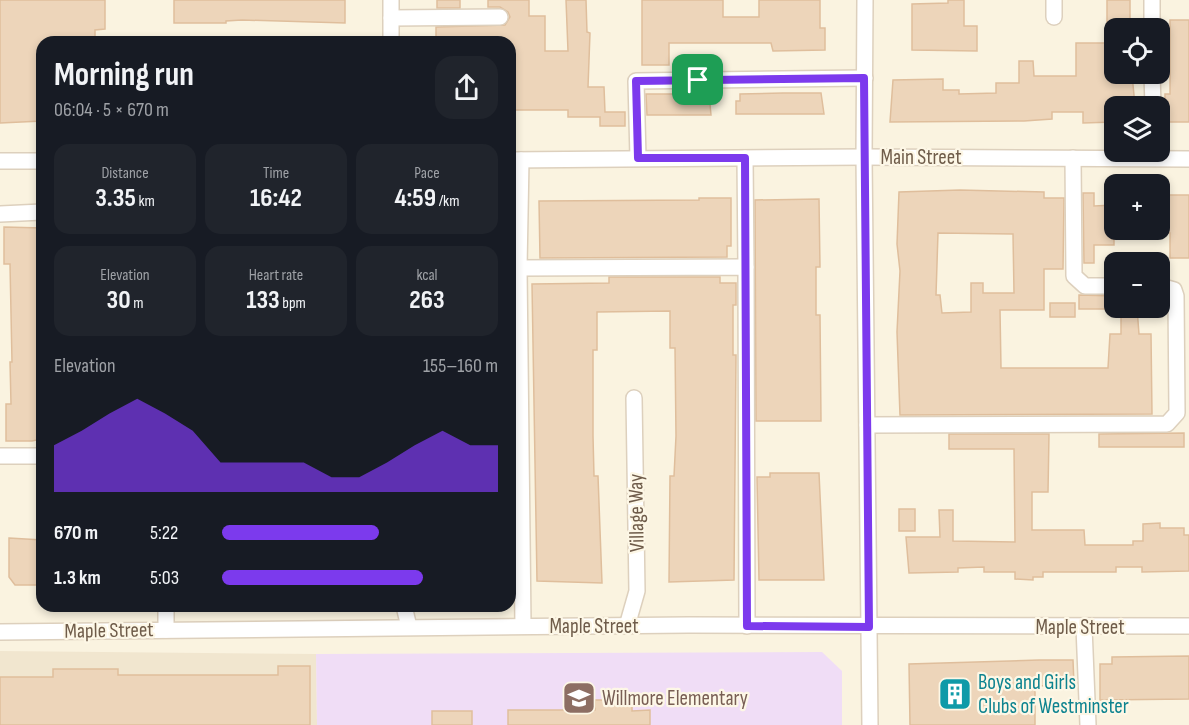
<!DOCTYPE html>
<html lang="en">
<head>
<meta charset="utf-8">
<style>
  :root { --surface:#171b24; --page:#20242c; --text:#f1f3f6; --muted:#9ea1a6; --accent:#7c3aed }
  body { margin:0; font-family:"Sofia Sans Condensed",sans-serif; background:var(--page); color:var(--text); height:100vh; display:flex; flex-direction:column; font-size:22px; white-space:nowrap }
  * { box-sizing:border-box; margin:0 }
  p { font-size:20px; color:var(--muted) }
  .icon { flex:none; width:33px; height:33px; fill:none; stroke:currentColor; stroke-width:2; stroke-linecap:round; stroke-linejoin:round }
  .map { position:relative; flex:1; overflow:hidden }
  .drawer { position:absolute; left:36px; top:36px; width:480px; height:576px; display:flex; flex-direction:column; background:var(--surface); border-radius:18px; box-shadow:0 3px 9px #0003 }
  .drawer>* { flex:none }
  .controls { position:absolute; left:1104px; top:18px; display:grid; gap:12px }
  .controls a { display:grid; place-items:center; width:66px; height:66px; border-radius:12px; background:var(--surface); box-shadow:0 3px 9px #0003; font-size:30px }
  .pin { position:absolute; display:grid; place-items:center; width:51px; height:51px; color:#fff; margin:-26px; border-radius:12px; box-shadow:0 3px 9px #0006 }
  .round { display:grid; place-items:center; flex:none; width:63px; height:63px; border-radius:18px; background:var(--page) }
  .summary { display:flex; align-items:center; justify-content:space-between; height:102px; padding:0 18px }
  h1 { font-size:33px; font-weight:700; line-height:45px }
  .stats { display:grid; grid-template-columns:repeat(3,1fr); gap:9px; height:102px; padding:6px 18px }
  .stats div { display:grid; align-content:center; border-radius:15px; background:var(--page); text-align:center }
  .stats b { font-size:26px; font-weight:700 }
  .stats small { font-size:16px; font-weight:400 }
  .stats p { font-size:16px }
  .chart { height:168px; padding:12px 18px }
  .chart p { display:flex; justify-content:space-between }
  .chart svg { width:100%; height:108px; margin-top:6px; fill:var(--accent); opacity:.7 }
  ul { padding:0 18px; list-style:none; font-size:20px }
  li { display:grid; grid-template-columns:96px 72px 1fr; align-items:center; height:45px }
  li i { height:15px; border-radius:8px; background:var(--accent) }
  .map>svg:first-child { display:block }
</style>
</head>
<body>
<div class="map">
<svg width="1189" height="725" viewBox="0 0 1189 725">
  <rect width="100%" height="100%" fill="#faf3e0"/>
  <polygon fill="#f1e6cf" points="0,651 316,654 317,725 0,725"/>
  <polygon fill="#f0ddf6" points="822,652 842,671 842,725 317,725 316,654"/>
  <g fill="#edd5ba" stroke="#dfbe9c" stroke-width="1.5" fill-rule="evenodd">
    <polygon points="0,0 105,0 105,29 95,30 95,42 42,42 42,121 0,123"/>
    <polygon points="174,0 345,0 345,23 242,20 226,21 226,23 174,23"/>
    <rect x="437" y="0" width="23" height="8"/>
    <polygon points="488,0 529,0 529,16 545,16 545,51 568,51 566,0 586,0 587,32 590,33 588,87 604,87 605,112 625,112 625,126 600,126 600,117 568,117 568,110 510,110 510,42 436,42 436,27 505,25 510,17 508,12 500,7 488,7"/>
    <polygon points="642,0 723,0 723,17 759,17 759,0 820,0 820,28 825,28 825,50 773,51 771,43 669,43 669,65 642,65"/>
    <polygon points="948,0 964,0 964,26 977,26 977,51 912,50 912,4 948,3"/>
    <rect x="1107" y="0" width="23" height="28"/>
    <polygon points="1170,20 1189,20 1189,122 1169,122 1169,115 1160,115 1163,99 1165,99 1165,94 1170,94"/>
    <polygon points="1076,43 1114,43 1114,74 1132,74 1135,106 1114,106 1114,122 1083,123 1083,112 1052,112 1052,119 1024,121 890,122 893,80 943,79 943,90 959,90 959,94 996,93 996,83 1019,83 1019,61 1033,61 1034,76 1076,76"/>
    <polygon points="783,93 821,93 824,114 736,114 736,101 740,101 740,94"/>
    <polygon points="646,94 709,94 711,115 647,115"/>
    <path d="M960 190 1044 192V198H1064L1063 269H1044V310H1000L1001 368H1108L1110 334H1121V308H1137L1139 334H1151L1152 414 900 415 897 332 900 271 897 244 899 192ZM938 233 1013 234 1014 293H983V283H971V312L942 313 940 295H936Z"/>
    <polygon points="1083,193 1094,193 1094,206 1114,205 1114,245 1094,245 1094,263 1084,263"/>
    <polygon points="1162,195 1189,195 1189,258 1170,258 1170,233 1163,233 1163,229 1160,229"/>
    <polygon points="699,198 731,198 731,246 727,246 727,257 540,258 539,201 699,200"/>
    <polygon points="819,199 820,267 816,267 816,315 820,315 821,421 756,421 755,200"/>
    <polygon points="4,227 42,228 42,439 32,441 6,441 6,404 11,404 10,362 12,362 10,264 4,264"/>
    <polygon points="609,277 720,277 720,283 736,283 736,305 733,305 733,355 736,355 734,580 669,582 670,476 674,476 676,436 675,348 670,348 670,311 597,312 597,350 593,350 593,436 594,476 598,476 602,583 537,581 532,284 609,283"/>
    <polygon points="1079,295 1114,296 1114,309 1079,309"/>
    <rect x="1050" y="303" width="25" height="14"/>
    <polygon points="1184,433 1184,447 1099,447 1099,434"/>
    <polygon points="949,434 1049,434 1048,492 1032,492 1032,530 1084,530 1085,545 1133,545 1133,541 1143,541 1143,524 1160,523 1160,528 1184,528 1184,535 1189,535 1189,571 1142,572 1142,567 1116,567 1116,572 1043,572 1043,577 1033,577 1033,580 1015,579 1015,572 984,572 984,567 958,568 958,572 909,573 906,537 940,537 939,510 953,510 953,541 1015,542 1014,449 949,449"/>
    <polygon points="770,473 819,473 824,580 759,580 757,477 770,477"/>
    <rect x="899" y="509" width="16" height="22"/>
    <polygon points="9,538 42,540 42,581 37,585 15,585 9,577"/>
    <polygon points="1189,656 1189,699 1100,700 1100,664 1112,664 1112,657"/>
    <polygon points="1039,660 1073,660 1074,685 1035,686 1035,725 910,725 909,664"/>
    <polygon points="278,666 310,666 310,725 0,725 0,677 53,677 53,669 118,669 118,675 278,675"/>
    <polygon points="595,700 632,700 632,711 650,710 650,725 508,725 508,710 595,710"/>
    <rect x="432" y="711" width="40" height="14"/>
  </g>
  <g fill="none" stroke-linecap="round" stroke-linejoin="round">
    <g stroke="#ddd0bd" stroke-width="18">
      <g id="minor">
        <polyline points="391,0 391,42"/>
        <polyline points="865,0 864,157 870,725"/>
        <polyline points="1054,0 1054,17"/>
        <polyline points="1152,0 1152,28"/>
        <polyline points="391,18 500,17"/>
        <polyline points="1152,74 1153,106"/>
        <polyline points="638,158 636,81 865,78"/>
        <polyline points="745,158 746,267"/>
        <polyline points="1073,158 1074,276 1085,286 1114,286"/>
        <polyline points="510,160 864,157 1189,159"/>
        <polyline points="521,160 519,268 523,626"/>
        <polyline points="0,161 42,161"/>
        <polyline points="0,214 42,212"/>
        <polyline points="519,268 746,267 747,626"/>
        <polyline points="867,425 1167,424 1177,413 1176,296 1174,290 1160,286"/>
        <polyline points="0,456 42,456"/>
        <polyline points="166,606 166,630"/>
        <polyline points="404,606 409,627"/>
        <polyline points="627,626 637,591 634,398"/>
        <polyline points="1084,627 1088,725"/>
        <polyline points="0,632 689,625 1189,626"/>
      </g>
    </g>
    <use href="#minor" stroke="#fff" stroke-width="15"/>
  </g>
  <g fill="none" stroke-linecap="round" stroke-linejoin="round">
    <g stroke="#fff" stroke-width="12">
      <polygon id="route" points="864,78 869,627 747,626 745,158 638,158 636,81"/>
    </g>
    <use href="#route" stroke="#7c3aed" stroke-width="8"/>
  </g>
  <defs>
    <g id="building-square" transform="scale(1.725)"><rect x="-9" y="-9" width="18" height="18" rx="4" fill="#0f9aa8" stroke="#fdf7e6"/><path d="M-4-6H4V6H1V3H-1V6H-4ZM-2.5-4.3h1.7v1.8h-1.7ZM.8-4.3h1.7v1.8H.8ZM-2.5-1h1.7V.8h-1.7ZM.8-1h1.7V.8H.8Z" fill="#fff"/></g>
    <g id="school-square" transform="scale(1.725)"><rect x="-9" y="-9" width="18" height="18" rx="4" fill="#8d6e63" stroke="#fdf7e6"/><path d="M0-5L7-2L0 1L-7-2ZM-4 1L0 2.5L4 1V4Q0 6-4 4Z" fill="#fff"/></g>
  </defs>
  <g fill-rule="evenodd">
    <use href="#building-square" x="955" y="694"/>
    <use href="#school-square" x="579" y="698"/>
  </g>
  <g text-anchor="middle" stroke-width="4.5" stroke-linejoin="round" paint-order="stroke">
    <g font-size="21" fill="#6f5c4a" stroke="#fdf7e6">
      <text x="921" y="164">Main Street</text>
      <text transform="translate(636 513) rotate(-91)" y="7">Village Way</text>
      <text x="594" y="633">Maple Street</text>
      <text x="1080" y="634">Maple Street</text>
      <text transform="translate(109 630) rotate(-1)" y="7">Maple Street</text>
    </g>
    <g font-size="21" fill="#0d838f" stroke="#fdf7e6" text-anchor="start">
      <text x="978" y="689">Boys and Girls<tspan x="978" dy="24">Clubs of Westminster</tspan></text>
    </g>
    <g font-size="21" fill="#785e54" stroke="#fdf7e6" text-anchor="start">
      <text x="602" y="705">Willmore Elementary</text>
    </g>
  </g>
</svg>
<div class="controls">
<a><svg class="icon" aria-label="locate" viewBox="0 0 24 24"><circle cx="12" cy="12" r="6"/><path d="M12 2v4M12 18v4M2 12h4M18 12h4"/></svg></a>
<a><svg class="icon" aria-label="layers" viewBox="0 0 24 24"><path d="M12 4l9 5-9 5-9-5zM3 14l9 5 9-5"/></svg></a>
<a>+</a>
<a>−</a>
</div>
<div class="pin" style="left:698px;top:80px;background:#1e9e55"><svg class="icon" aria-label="arrive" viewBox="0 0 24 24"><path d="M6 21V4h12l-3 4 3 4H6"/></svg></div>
<section class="drawer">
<div class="summary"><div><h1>Morning run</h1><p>06:04 · 5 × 670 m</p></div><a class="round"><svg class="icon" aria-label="share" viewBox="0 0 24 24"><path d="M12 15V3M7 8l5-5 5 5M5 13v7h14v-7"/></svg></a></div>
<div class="stats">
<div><p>Distance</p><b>3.35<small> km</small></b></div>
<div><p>Time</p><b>16:42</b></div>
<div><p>Pace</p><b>4:59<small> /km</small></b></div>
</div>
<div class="stats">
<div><p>Elevation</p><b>30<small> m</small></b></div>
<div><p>Heart rate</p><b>133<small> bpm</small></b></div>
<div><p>kcal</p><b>263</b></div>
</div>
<div class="chart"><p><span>Elevation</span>155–160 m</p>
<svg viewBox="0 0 160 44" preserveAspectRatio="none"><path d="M0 44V25L10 19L20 12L30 6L40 12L50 19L60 32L70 32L80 32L90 32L100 38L110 38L120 32L130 25L140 19L150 25L160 25V44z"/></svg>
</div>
<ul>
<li><b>670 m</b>5:22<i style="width:57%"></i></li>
<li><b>1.3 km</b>5:03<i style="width:73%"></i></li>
</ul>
</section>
</div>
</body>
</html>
